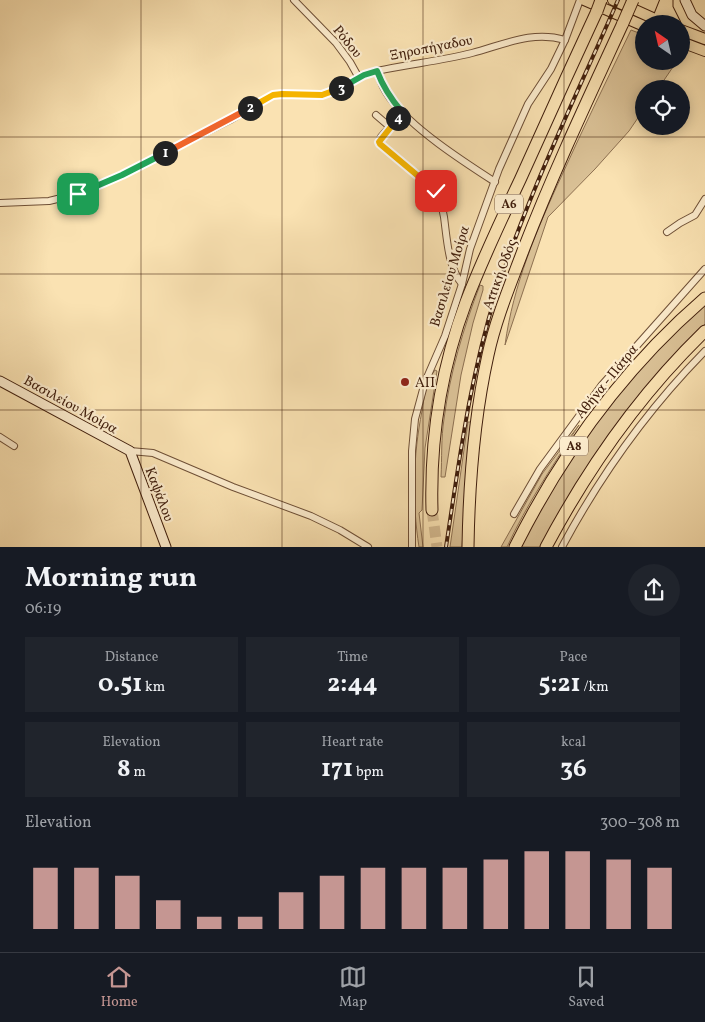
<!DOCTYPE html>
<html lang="en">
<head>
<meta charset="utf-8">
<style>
  :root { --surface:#171b24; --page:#20242c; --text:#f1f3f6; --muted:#9ea1a6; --line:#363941; --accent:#c59692 }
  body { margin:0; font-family:Vollkorn,serif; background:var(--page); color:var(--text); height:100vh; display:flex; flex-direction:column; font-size:19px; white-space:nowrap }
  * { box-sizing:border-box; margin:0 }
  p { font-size:16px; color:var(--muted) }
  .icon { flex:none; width:28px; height:28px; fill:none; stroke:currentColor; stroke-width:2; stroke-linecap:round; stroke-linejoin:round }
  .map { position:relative; height:547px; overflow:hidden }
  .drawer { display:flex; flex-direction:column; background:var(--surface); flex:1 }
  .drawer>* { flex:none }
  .needle { width:32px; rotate:326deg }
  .controls { position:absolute; left:635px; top:15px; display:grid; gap:10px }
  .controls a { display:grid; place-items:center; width:55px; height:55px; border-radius:50%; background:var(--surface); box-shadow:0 2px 12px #0003; font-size:25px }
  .pin { position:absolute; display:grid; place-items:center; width:42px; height:42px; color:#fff; margin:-21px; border-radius:10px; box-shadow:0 2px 8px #0006 }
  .km { position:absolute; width:25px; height:25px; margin:-12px; border-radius:50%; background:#222; color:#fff; font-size:14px; line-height:25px; text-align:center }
  .round { display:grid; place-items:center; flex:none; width:52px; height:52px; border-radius:26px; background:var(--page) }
  .headline { display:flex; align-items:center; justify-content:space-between; height:85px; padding:0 25px }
  h1 { font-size:28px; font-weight:700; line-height:38px }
  .stats { display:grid; grid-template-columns:repeat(3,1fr); gap:8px; height:85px; padding:5px 25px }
  .stats div { display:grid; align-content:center; border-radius:0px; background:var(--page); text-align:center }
  .stats b { font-size:25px; font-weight:700 }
  .stats small { font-size:14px; font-weight:400 }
  .stats p { font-size:14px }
  .chart { height:140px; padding:10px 25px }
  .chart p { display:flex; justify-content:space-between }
  .chart svg { width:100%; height:90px; margin-top:5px; stroke:var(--accent); stroke-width:6 }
  .tab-bar { display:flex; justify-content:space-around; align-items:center; height:70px; border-top:1px solid var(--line); background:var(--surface); font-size:14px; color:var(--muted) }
  .tab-bar a { display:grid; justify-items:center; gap:2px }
  .tab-bar .on { color:var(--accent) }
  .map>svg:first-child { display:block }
</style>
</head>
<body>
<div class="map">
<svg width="705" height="547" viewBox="0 0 705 547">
  <rect width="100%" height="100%" fill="#fae2b2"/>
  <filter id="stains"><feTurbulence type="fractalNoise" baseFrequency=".004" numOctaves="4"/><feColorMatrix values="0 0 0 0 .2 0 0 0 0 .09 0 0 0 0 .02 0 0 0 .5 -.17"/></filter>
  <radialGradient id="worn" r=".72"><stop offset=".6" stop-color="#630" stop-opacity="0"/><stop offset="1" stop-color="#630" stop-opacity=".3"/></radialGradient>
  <g fill="#dac196" stroke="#8d7051">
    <path d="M631 30 644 35V61H677L658 89H644V109L629 131 595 169 548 217 505 345C513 285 537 229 562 175 584 126 608 78 631 30Z"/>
    <path d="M480 285 483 286V290L473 323 461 375 445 477H441C442 458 441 438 444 419 450 373 463 329 480 285Z"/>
    <path d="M705 304V324L694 335 541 547H520C548 490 585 436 624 386 648 356 677 330 705 304Z"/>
    <path d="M435 370 437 371 425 448 422 510 419 513 423 547H419C412 502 413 456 422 411 424 398 426 381 435 370Z"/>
    <polygon points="468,422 471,422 462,547 450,547"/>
    <path d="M579 425C553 465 527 504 507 547H501L542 474Z"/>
  </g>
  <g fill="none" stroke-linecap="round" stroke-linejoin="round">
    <polyline stroke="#d5bb91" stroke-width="11" stroke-dasharray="11 5.5" stroke-linecap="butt" points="432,510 437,547"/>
    <g stroke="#6e4f36" stroke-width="8">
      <g id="street">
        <polyline points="294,0 336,43 350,62 359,78"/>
        <path d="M377 71C380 81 384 90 390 98 411 128 464 162 495 182"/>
        <path d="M403 112 381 137 379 141 380 144 439 193C442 200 442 209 444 217 447 239 448 267 462 284"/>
        <polyline points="376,115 390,127"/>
        <path d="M0 203 49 201 78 194 122 175 230 120 273 95 282 94 322 95 338 90 364 75 377 71C408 64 441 61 472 53 503 45 532 30 565 40"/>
        <polyline points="667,232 680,223 695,215 705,199"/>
        <polyline points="0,437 14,446"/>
        <polyline points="130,451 153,453 233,487 311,516 340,530 368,547"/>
        <polyline points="514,514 540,469 601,386 705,269"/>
        <polyline points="412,547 412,451 415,419 425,382 445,336 462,284 470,249 499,169 528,104 551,69 565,40 580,0"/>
        <path d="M562 547C600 476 649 408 705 351"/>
      </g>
    </g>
    <g stroke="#401e0c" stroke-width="11">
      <g id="secondary">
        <polyline points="685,0 692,15 705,26"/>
        <polyline points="0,381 130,451 166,547"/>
      </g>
    </g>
    <g stroke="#401e0c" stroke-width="12">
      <g id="primary">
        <polyline points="584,0 644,26"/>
        <polyline points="613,0 666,24"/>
        <polyline points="681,30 705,39"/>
        <polyline points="681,42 705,51"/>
      </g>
    </g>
    <g stroke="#401e0c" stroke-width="13">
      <g id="highway">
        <polyline points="667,0 667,8 675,24"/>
        <polyline points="654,24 658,20 666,0"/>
        <path d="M432 510C430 439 441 369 466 302 482 260 501 220 520 180 545 124 571 67 597 11"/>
        <path d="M468 547C469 483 474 418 488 355 496 318 511 283 524 248 554 171 589 97 623 23"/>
        <path d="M515 547C562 453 625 367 705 298"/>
        <path d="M546 547C588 468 641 393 705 331"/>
      </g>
    </g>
    <use href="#street" stroke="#fceccd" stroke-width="6"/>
    <use href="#secondary" stroke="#fceccd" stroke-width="9"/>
    <use href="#primary" stroke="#fae2b2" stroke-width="10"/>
    <use href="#highway" stroke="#fae2b2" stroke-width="11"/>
    <g stroke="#401e0c" stroke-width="4">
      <path id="rail" d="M446 547C459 462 470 376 496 294 528 193 576 97 618 0"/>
    </g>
    <use href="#rail" stroke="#fceccd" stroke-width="2" stroke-dasharray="5.5" stroke-linecap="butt"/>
    <g stroke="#401e0c" stroke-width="13" stroke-linecap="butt">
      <g id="highway-bridge">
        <polyline points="597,11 601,0"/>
        <polyline points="623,23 633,0"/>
      </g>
    </g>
    <use href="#highway-bridge" stroke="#fae2b2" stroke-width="11"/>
  </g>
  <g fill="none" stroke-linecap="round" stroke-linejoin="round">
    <g stroke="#fff" stroke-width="10">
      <polyline id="split-1" points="78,194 122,175 165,153"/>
    </g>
    <g stroke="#fff" stroke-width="10">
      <polyline id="split-2" points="165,153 250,108"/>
    </g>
    <g stroke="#fff" stroke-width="10">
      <polyline id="split-3" points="250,108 273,95 282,94 322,95 341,88"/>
    </g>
    <g stroke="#fff" stroke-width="10">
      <path id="split-4" d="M341 88 364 75 377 71C383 87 391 99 402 112L398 118"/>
    </g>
    <g stroke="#fff" stroke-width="10">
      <polyline id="split-5" points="398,118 379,142 380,144 436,191"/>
    </g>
    <use href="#split-1" stroke="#22a559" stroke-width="6"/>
    <use href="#split-2" stroke="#f0652b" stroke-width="6"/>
    <use href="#split-3" stroke="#f5b400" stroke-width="6"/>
    <use href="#split-4" stroke="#22a559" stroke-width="6"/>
    <use href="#split-5" stroke="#f5b400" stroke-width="6"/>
  </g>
  <path fill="none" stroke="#401e0c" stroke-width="1" stroke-opacity="0.55" d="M141 0V547M282 0V547M423 0V547M564 0V547M0 137H705M0 274H705M0 410H705"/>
  <circle fill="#8f2418" stroke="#fceccd" stroke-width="2" cx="405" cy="382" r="5"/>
  <g text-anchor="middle" stroke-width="4.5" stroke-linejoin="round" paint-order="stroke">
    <g fill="#fceccd" stroke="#785c46" stroke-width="1">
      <rect x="495" y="194.5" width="28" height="19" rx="4"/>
      <rect x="560" y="436.5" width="28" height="19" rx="4"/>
    </g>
    <g font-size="12" font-weight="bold" fill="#401e0c">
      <text x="509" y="208">Α6</text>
      <text x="574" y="450">Α8</text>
    </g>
    <g font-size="14" fill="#401e0c" stroke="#fceccd">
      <text transform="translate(348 41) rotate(51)" y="5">Ρόδου</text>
      <text transform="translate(431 47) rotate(-11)" y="5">Ξηροπήγαδου</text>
      <text transform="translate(499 274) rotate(-70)" y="5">Αττική Οδός</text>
      <text transform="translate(449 276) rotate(-73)" y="5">Βασιλείου Μοίρα</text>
      <text transform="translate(606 381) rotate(-51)" y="5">Αθήνα - Πάτρα</text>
      <text transform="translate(71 404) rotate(29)" y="5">Βασιλείου Μοίρα</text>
      <text transform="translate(160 494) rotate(69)" y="5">Καψάλου</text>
    </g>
    <g font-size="14" fill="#401e0c" stroke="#fceccd" text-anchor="start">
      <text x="415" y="387">ΑΠ</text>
    </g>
  </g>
  <rect width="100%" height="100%" filter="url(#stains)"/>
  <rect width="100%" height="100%" fill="url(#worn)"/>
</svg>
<div class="controls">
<a><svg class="needle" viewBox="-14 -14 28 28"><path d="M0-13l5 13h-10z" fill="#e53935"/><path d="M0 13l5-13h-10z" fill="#9ea1a6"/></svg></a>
<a><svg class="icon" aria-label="locate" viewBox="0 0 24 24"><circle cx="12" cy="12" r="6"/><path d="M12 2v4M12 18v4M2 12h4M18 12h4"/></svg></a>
</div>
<div class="pin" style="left:78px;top:194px;background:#1e9e55"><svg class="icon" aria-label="arrive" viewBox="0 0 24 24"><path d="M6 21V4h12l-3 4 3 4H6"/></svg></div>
<div class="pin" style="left:436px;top:191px;background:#d93025"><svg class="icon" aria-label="check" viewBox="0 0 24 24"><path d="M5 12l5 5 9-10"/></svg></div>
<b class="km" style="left:165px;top:153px">1</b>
<b class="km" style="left:250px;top:108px">2</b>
<b class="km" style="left:341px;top:88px">3</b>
<b class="km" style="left:398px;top:118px">4</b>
</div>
<section class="drawer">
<div class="headline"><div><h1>Morning run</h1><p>06:19</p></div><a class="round"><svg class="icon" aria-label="share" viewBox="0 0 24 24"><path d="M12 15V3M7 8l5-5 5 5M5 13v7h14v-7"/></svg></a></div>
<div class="stats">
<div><p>Distance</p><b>0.51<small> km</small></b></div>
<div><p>Time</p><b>2:44</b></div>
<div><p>Pace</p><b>5:21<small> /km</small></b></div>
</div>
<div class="stats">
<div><p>Elevation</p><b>8<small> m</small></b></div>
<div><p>Heart rate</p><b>171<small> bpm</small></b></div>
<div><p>kcal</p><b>36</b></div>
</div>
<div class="chart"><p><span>Elevation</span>300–308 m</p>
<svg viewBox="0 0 160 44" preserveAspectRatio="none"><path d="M5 44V14M15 44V14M25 44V18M35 44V30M45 44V38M55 44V38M65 44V26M75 44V18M85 44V14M95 44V14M105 44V14M115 44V10M125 44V6M135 44V6M145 44V10M155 44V14"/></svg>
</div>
</section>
<nav class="tab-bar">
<a class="on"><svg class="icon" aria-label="home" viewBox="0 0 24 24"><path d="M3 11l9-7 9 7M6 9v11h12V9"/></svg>Home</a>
<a><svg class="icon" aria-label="map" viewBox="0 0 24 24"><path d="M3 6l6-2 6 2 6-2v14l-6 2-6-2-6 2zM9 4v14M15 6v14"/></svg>Map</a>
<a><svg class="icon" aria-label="saved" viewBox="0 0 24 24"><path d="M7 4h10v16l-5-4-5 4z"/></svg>Saved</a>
</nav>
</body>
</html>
